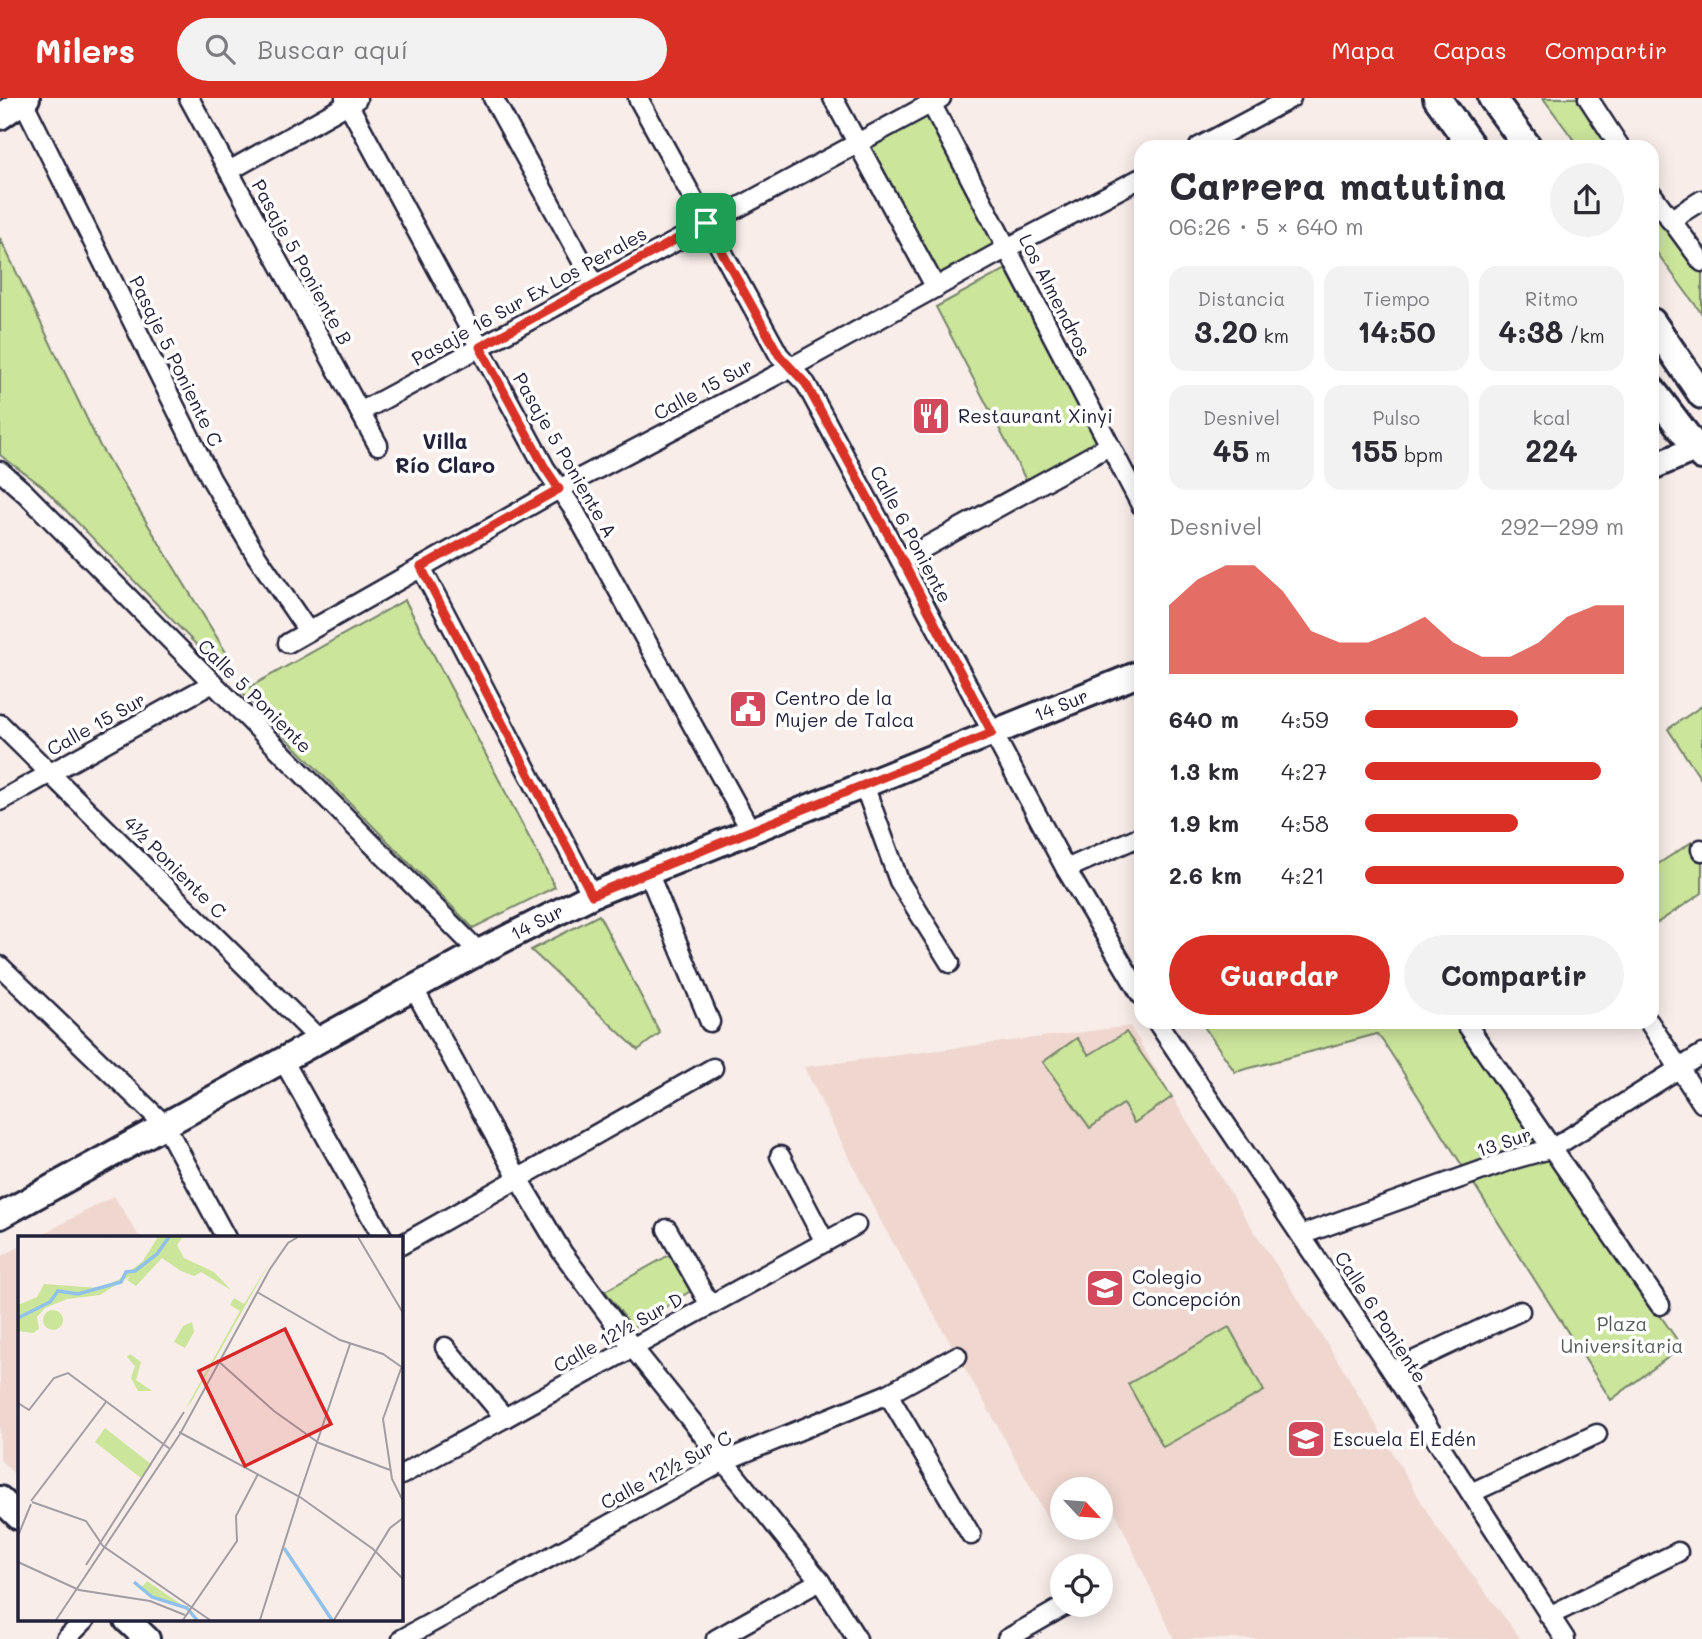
<!DOCTYPE html>
<html lang="es">
<head>
<meta charset="utf-8">
<style>
  :root { --surface:#fff; --page:#f2f2f3; --text:#2b2b33; --muted:#7c7c81; --accent:#d93025 }
  body { margin:0; font-family:Mali,sans-serif; background:var(--page); color:var(--text); height:100vh; display:flex; flex-direction:column; font-size:26px; white-space:nowrap }
  * { box-sizing:border-box; margin:0 }
  p { font-size:23px; color:var(--muted) }
  .icon { flex:none; width:38px; height:38px; fill:none; stroke:currentColor; stroke-width:2; stroke-linecap:round; stroke-linejoin:round }
  .map { position:relative; flex:1; overflow:hidden }
  .panel { position:absolute; left:1134px; top:42px; width:525px; height:889px; display:flex; flex-direction:column; background:var(--surface); border-radius:21px; box-shadow:0 4px 18px #0003 }
  .panel>* { flex:none }
  .needle { width:46px; rotate:116deg }
  .fabs { position:absolute; left:1050px; top:1379px; display:grid; gap:14px }
  .fabs a { display:grid; place-items:center; width:63px; height:63px; border-radius:50%; background:var(--surface); box-shadow:0 4px 18px #0003; font-size:35px }
  .pin { position:absolute; display:grid; place-items:center; width:60px; height:60px; color:#fff; margin:-30px; border-radius:14px; box-shadow:0 4px 10px #0006 }
  .round { display:grid; place-items:center; flex:none; width:74px; height:74px; border-radius:37px; background:var(--page) }
  .summary { display:flex; align-items:center; justify-content:space-between; height:119px; padding:0 35px }
  h1 { font-size:38px; font-weight:700; line-height:52px }
  .figures { display:grid; grid-template-columns:repeat(3,1fr); gap:10px; height:119px; padding:7px 35px }
  .figures div { display:grid; align-content:center; border-radius:18px; background:var(--page); text-align:center }
  .figures b { font-size:30px; font-weight:700 }
  .figures small { font-size:19px; font-weight:400 }
  .figures p { font-size:19px }
  .chart { height:196px; padding:14px 35px }
  .chart p { display:flex; justify-content:space-between }
  .chart svg { width:100%; height:126px; margin-top:7px; fill:var(--accent); opacity:.7 }
  .primary-button { display:flex; gap:14px; margin-top:auto; padding:14px 35px }
  .primary-button a { flex:1; height:80px; border-radius:42px; background:var(--accent); color:#fff; font-size:28px; font-weight:700; line-height:80px; text-align:center }
  .primary-button a+a { background:var(--page); color:var(--text) }
  ul { padding:0 35px; list-style:none; font-size:23px }
  li { display:grid; grid-template-columns:112px 84px 1fr; align-items:center; height:52px }
  li i { height:18px; border-radius:9px; background:var(--accent) }
  header { display:flex; align-items:center; gap:42px; box-sizing:border-box; height:98px; padding:0 35px; background:var(--accent); color:#fff }
  header strong { font-size:33px }
  nav { display:flex; gap:38px; margin-inline-start:auto; font-size:24px }
  .search { width:490px; height:63px; background:var(--page); display:flex; align-items:center; gap:18px; box-sizing:border-box; padding:0 24px; border-radius:38px; color:var(--muted); font-size:26px }
  .map>svg:first-child { display:block }
</style>
</head>
<body>
<header>
<strong>Milers</strong>
<div class="search"><svg class="icon" aria-label="search" viewBox="0 0 24 24"><circle cx="10" cy="10" r="6"/><path d="M15 15l6 6"/></svg>Buscar aquí</div>
<nav><a>Mapa</a><a>Capas</a><a>Compartir</a></nav>
</header>
<div class="map">
<svg width="1702" height="1541" viewBox="0 0 1702 1541">
  <rect width="100%" height="100%" fill="#f8ede9"/>
  <filter id="ink" filterUnits="userSpaceOnUse"><feTurbulence type="fractalNoise" baseFrequency=".0143" numOctaves="2"/><feDisplacementMap in="SourceGraphic" scale="14" xChannelSelector="R" yChannelSelector="G"/><feConvolveMatrix kernelMatrix="1 2 1 2 8 2 1 2 1" color-interpolation-filters="sRGB"/></filter>
  <g filter="url(#ink)">
    <g fill="#efd7cf">
      <polygon points="1130,928 1240,1111 1344,1272 1435,1427 1521,1541 1174,1541 1113,1409 1101,1412 1101,1391 1062,1391 1062,1424 1051,1427 992,1318 880,1122 804,969"/>
      <polygon points="114,1098 140,1140 35,1140"/>
      <polygon points="19,1149 19,1381 0,1362 0,1159"/>
    </g>
    <g fill="#cbe59b" stroke="#76846b" stroke-width="2">
      <polygon points="1543,0 1582,0 1616,49 1579,49"/>
      <polygon points="927,14 996,145 935,180 865,49"/>
      <polygon points="1652,102 1702,173 1702,216 1652,148"/>
      <polygon points="0,140 100,348 227,556 214,565 42,388 0,357"/>
      <polygon points="1006,171 1100,345 1028,386 936,209"/>
      <polygon points="405,502 555,789 473,830 241,594"/>
      <polygon points="1702,608 1702,683 1668,631"/>
      <polygon points="1692,744 1702,759 1702,795 1657,825 1652,817 1652,770"/>
      <polygon points="599,817 660,935 638,952 531,852"/>
      <polygon points="1201,924 1457,924 1682,1249 1611,1302 1385,946 1377,936 1235,974"/>
      <polygon points="1126,934 1172,999 1134,1025 1123,1006 1090,1030 1043,964 1077,940 1089,957"/>
      <polygon points="671,1156 692,1192 633,1230 605,1193"/>
      <polygon points="1229,1229 1264,1293 1163,1349 1128,1286"/>
    </g>
    <g fill="none" stroke-linecap="round" stroke-linejoin="round">
      <g stroke="#22223b" stroke-width="23">
        <g id="street">
          <polyline points="189,0 378,347"/>
          <polyline points="345,0 545,370 574,412 751,733"/>
          <polyline points="493,0 595,187"/>
          <polyline points="638,0 779,257 806,286 1066,771 1141,897"/>
          <polyline points="833,0 936,190"/>
          <polyline points="1588,0 1620,49"/>
          <polyline points="23,3 211,381 256,457 308,533"/>
          <polyline points="931,5 1141,407"/>
          <polyline points="1199,49 1291,0"/>
          <polyline points="229,73 357,1"/>
          <polyline points="1652,96 1702,164"/>
          <polyline points="1670,122 1702,102"/>
          <polyline points="360,314 941,0"/>
          <polyline points="0,373 25,395 479,854"/>
          <polyline points="902,462 1109,348"/>
          <polyline points="421,469 592,797"/>
          <polyline points="288,545 559,391 790,270 1007,150 1141,80"/>
          <polyline points="0,626 320,942"/>
          <polyline points="864,687 899,783 950,865"/>
          <polyline points="0,703 213,585"/>
          <polyline points="1701,751 1702,753"/>
          <polyline points="1066,771 1141,738"/>
          <polyline points="648,774 710,924"/>
          <polyline points="0,868 165,1027 226,1140"/>
          <polyline points="414,891 519,1082 562,1154 633,1250 820,1483 857,1541"/>
          <polyline points="1157,924 1392,1273 1565,1541"/>
          <polyline points="1465,924 1660,1207"/>
          <polyline points="1649,924 1702,1005"/>
          <polyline points="283,962 383,1140"/>
          <polyline points="780,1058 825,1144"/>
          <polyline points="667,1131 710,1207"/>
          <polyline points="1301,1137 1514,1061 1553,1050 1702,956"/>
          <polyline points="401,1147 713,970"/>
          <polyline points="445,1249 505,1320"/>
          <polyline points="1392,1273 1520,1213"/>
          <polyline points="888,1296 971,1437"/>
          <polyline points="401,1377 856,1127"/>
          <polyline points="1471,1395 1597,1336"/>
          <polyline points="1549,1518 1678,1454"/>
          <polyline points="66,1541 85,1522"/>
          <polyline points="402,1541 724,1363 888,1296 957,1258"/>
          <polyline points="716,1541 820,1483"/>
          <polyline points="1007,1541 1066,1507"/>
        </g>
      </g>
      <g stroke="#22223b" stroke-width="30">
        <g id="secondary">
          <polyline points="0,19 27,0"/>
          <polyline points="1652,369 1702,348"/>
          <polyline points="0,1118 479,854 592,797 1141,575"/>
          <polyline points="0,1401 19,1419"/>
          <polyline points="127,1522 147,1541"/>
        </g>
      </g>
      <g stroke="#22223b" stroke-width="32">
        <g id="primary">
          <polyline points="1437,0 1472,49"/>
          <polyline points="1492,0 1528,49"/>
          <polyline points="1652,224 1702,297"/>
          <polyline points="1652,292 1702,358"/>
        </g>
      </g>
      <use href="#street" stroke="#fff" stroke-width="18"/>
      <use href="#secondary" stroke="#fff" stroke-width="24"/>
      <use href="#primary" stroke="#fff" stroke-width="26"/>
    </g>
  </g>
  <g fill="none" stroke-linecap="round" stroke-linejoin="round" filter="url(#ink)">
    <g stroke="#fff" stroke-width="14">
      <polygon id="route" points="706,125 779,257 806,286 902,462 992,635 592,797 421,469 559,391 545,370 480,249"/>
    </g>
    <use href="#route" stroke="#d93025" stroke-width="9"/>
  </g>
  <defs>
    <g id="restaurant-square" transform="scale(2.0125)"><rect x="-9" y="-9" width="18" height="18" rx="4" fill="#d1495b" stroke="#fff"/><path d="M-5-6h1v4h1v-4h1v4h1v-4h1v5L-1.5 .5V6h-2V.5L-5-1ZM5-6V6H3V1.5H1.5Q1.5-4 5-6Z" fill="#fff"/></g>
    <g id="civic-square" transform="scale(2.0125)"><rect x="-9" y="-9" width="18" height="18" rx="4" fill="#d1495b" stroke="#fff"/><path d="M-.6-6.5H3V-4.5H.6V-3L4-1V1h2V6H-6V1h2V-1L-.6-3ZM-1.2 2.5V6h2.4V2.5Z" fill="#fff"/></g>
    <g id="school-square" transform="scale(2.0125)"><rect x="-9" y="-9" width="18" height="18" rx="4" fill="#d1495b" stroke="#fff"/><path d="M0-5L7-2L0 1L-7-2ZM-4 1L0 2.5L4 1V4Q0 6-4 4Z" fill="#fff"/></g>
  </defs>
  <g fill-rule="evenodd">
    <use href="#restaurant-square" x="931" y="318"/>
    <use href="#civic-square" x="748" y="611"/>
    <use href="#school-square" x="1105" y="1190"/>
    <use href="#school-square" x="1306" y="1341"/>
  </g>
  <g text-anchor="middle" stroke-width="7" stroke-linejoin="round" paint-order="stroke">
    <g font-size="19" fill="#22223b" stroke="#fff">
      <text transform="translate(302 164) rotate(61)" y="7">Pasaje 5 Poniente B</text>
      <text transform="translate(1055 197) rotate(63)" y="7">Los Almendros</text>
      <text transform="translate(529 198) rotate(-29)" y="7">Pasaje 16 Sur Ex Los Perales</text>
      <text transform="translate(176 263) rotate(64)" y="7">Pasaje 5 Poniente C</text>
      <text transform="translate(703 291) rotate(-28)" y="7">Calle 15 Sur</text>
      <text transform="translate(565 357) rotate(60)" y="7">Pasaje 5 Poniente A</text>
      <text transform="translate(911 436) rotate(62)" y="7">Calle 6 Poniente</text>
      <text transform="translate(255 598) rotate(45)" y="7">Calle 5 Poniente</text>
      <text transform="translate(1061 607) rotate(-22)" y="7">14 Sur</text>
      <text transform="translate(96 626) rotate(-29)" y="7">Calle 15 Sur</text>
      <text transform="translate(175 769) rotate(45)" y="7">4½ Poniente C</text>
      <text transform="translate(537 824) rotate(-27)" y="7">14 Sur</text>
      <text transform="translate(1504 1044) rotate(-18)" y="7">13 Sur</text>
      <text transform="translate(1381 1219) rotate(57)" y="7">Calle 6 Poniente</text>
      <text transform="translate(618 1234) rotate(-29)" y="7">Calle 12½ Sur D</text>
      <text transform="translate(666 1372) rotate(-28)" y="7">Calle 12½ Sur C</text>
    </g>
    <g font-size="19" fill="#22223b" stroke="#fff" text-anchor="start">
      <text x="958" y="325">Restaurant Xinyi</text>
      <text x="775" y="607">Centro de la<tspan x="775" dy="22">Mujer de Talca</tspan></text>
      <text x="1132" y="1186">Colegio<tspan x="1132" dy="22">Concepción</tspan></text>
      <text x="1333" y="1348">Escuela El Edén</text>
    </g>
    <g font-size="19" fill="#555c58" stroke="#fff">
      <text x="1622" y="1233">Plaza<tspan x="1622" dy="22">Universitaria</tspan></text>
    </g>
    <g font-size="21" font-weight="bold" fill="#22223b" stroke="#fff">
      <text x="445" y="351">Villa<tspan x="445" dy="24">Río Claro</tspan></text>
    </g>
  </g>
  <g transform="translate(18 1138)">
    <rect width="385" height="385" fill="#f8ede9"/>
    <path d="M140 1H165L159 9 166 22 196 36 213 54 183 36 176 40 163 35 144 22 118 50 109 44 112 40 82 59 49 63 27 72 19 81 21 93 15 97 0 95V69L19 61 26 48 81 52 100 44 124 26ZM252 26 173 166 168 172 222 75 212 69 216 62 226 68ZM25 84a10 10 0 1 1 20 0a10 10 0 1 1-20 0ZM174 86 176 96 167 112 156 106 165 90ZM112 118 123 126 118 144 134 155H120L113 142 117 130 109 121ZM87 192 134 229 123 242 77 206ZM279 267 266 311 314 384 264 312ZM129 345 164 369V370L127 357 123 352Z" fill="#cbe59b"/>
    <path fill="none" stroke="#90c1eb" stroke-width="3.5" d="M0 82 32 66 40 55 60 58 103 46 108 36 117 35 139 18 151 1M266 312 314 384M116 346 134 361 169 372 179 384"/>
    <path fill="none" stroke="#a29ca3" stroke-width="2" d="M340 1 385 77M239 56 322 104 365 118 385 132M199 124 256 175 301 207 372 234M385 127 365 183 374 243 385 265M0 167 11 174 36 142 50 137 152 213M161 196 282 261 355 313 385 343M13 265 88 166M14 266 68 285 85 310 192 384M279 266 332 108M0 300 13 268M0 326 61 354 132 365 167 379M68 329 166 176M38 384 162 198 252 33 270 7 280 1M165 384 219 305 218 280 240 238M242 384 280 264M316 384 372 292 385 282"/>
    <path fill="#d62828" fill-opacity="0.15" stroke="#d62828" stroke-width="3.5" d="M267 93 313 188 227 230 181 135Z"/>
    <rect width="385" height="385" fill="none" stroke="#22223b" stroke-width="3.5"/>
  </g>
</svg>
<div class="fabs">
<a><svg class="needle" viewBox="-14 -14 28 28"><path d="M0-13l5 13h-10z" fill="#e53935"/><path d="M0 13l5-13h-10z" fill="#7c7c81"/></svg></a>
<a><svg class="icon" aria-label="locate" viewBox="0 0 24 24"><circle cx="12" cy="12" r="6"/><path d="M12 2v4M12 18v4M2 12h4M18 12h4"/></svg></a>
</div>
<div class="pin" style="left:706px;top:125px;background:#1e9e55"><svg class="icon" aria-label="arrive" viewBox="0 0 24 24"><path d="M6 21V4h12l-3 4 3 4H6"/></svg></div>
<section class="panel">
<div class="summary"><div><h1>Carrera matutina</h1><p>06:26 · 5 × 640 m</p></div><a class="round"><svg class="icon" aria-label="share" viewBox="0 0 24 24"><path d="M12 15V3M7 8l5-5 5 5M5 13v7h14v-7"/></svg></a></div>
<div class="figures">
<div><p>Distancia</p><b>3.20<small> km</small></b></div>
<div><p>Tiempo</p><b>14:50</b></div>
<div><p>Ritmo</p><b>4:38<small> /km</small></b></div>
</div>
<div class="figures">
<div><p>Desnivel</p><b>45<small> m</small></b></div>
<div><p>Pulso</p><b>155<small> bpm</small></b></div>
<div><p>kcal</p><b>224</b></div>
</div>
<div class="chart"><p><span>Desnivel</span>292–299 m</p>
<svg viewBox="0 0 160 44" preserveAspectRatio="none"><path d="M0 44V20L10 11L20 6L30 6L40 15L50 29L60 33L70 33L80 29L90 24L100 33L110 38L120 38L130 33L140 24L150 20L160 20V44z"/></svg>
</div>
<ul>
<li><b>640 m</b>4:59<i style="width:59%"></i></li>
<li><b>1.3 km</b>4:27<i style="width:91%"></i></li>
<li><b>1.9 km</b>4:58<i style="width:59%"></i></li>
<li><b>2.6 km</b>4:21<i style="width:100%"></i></li>
</ul>
<div class="primary-button"><a>Guardar</a><a>Compartir</a></div>
</section>
</div>
</body>
</html>
